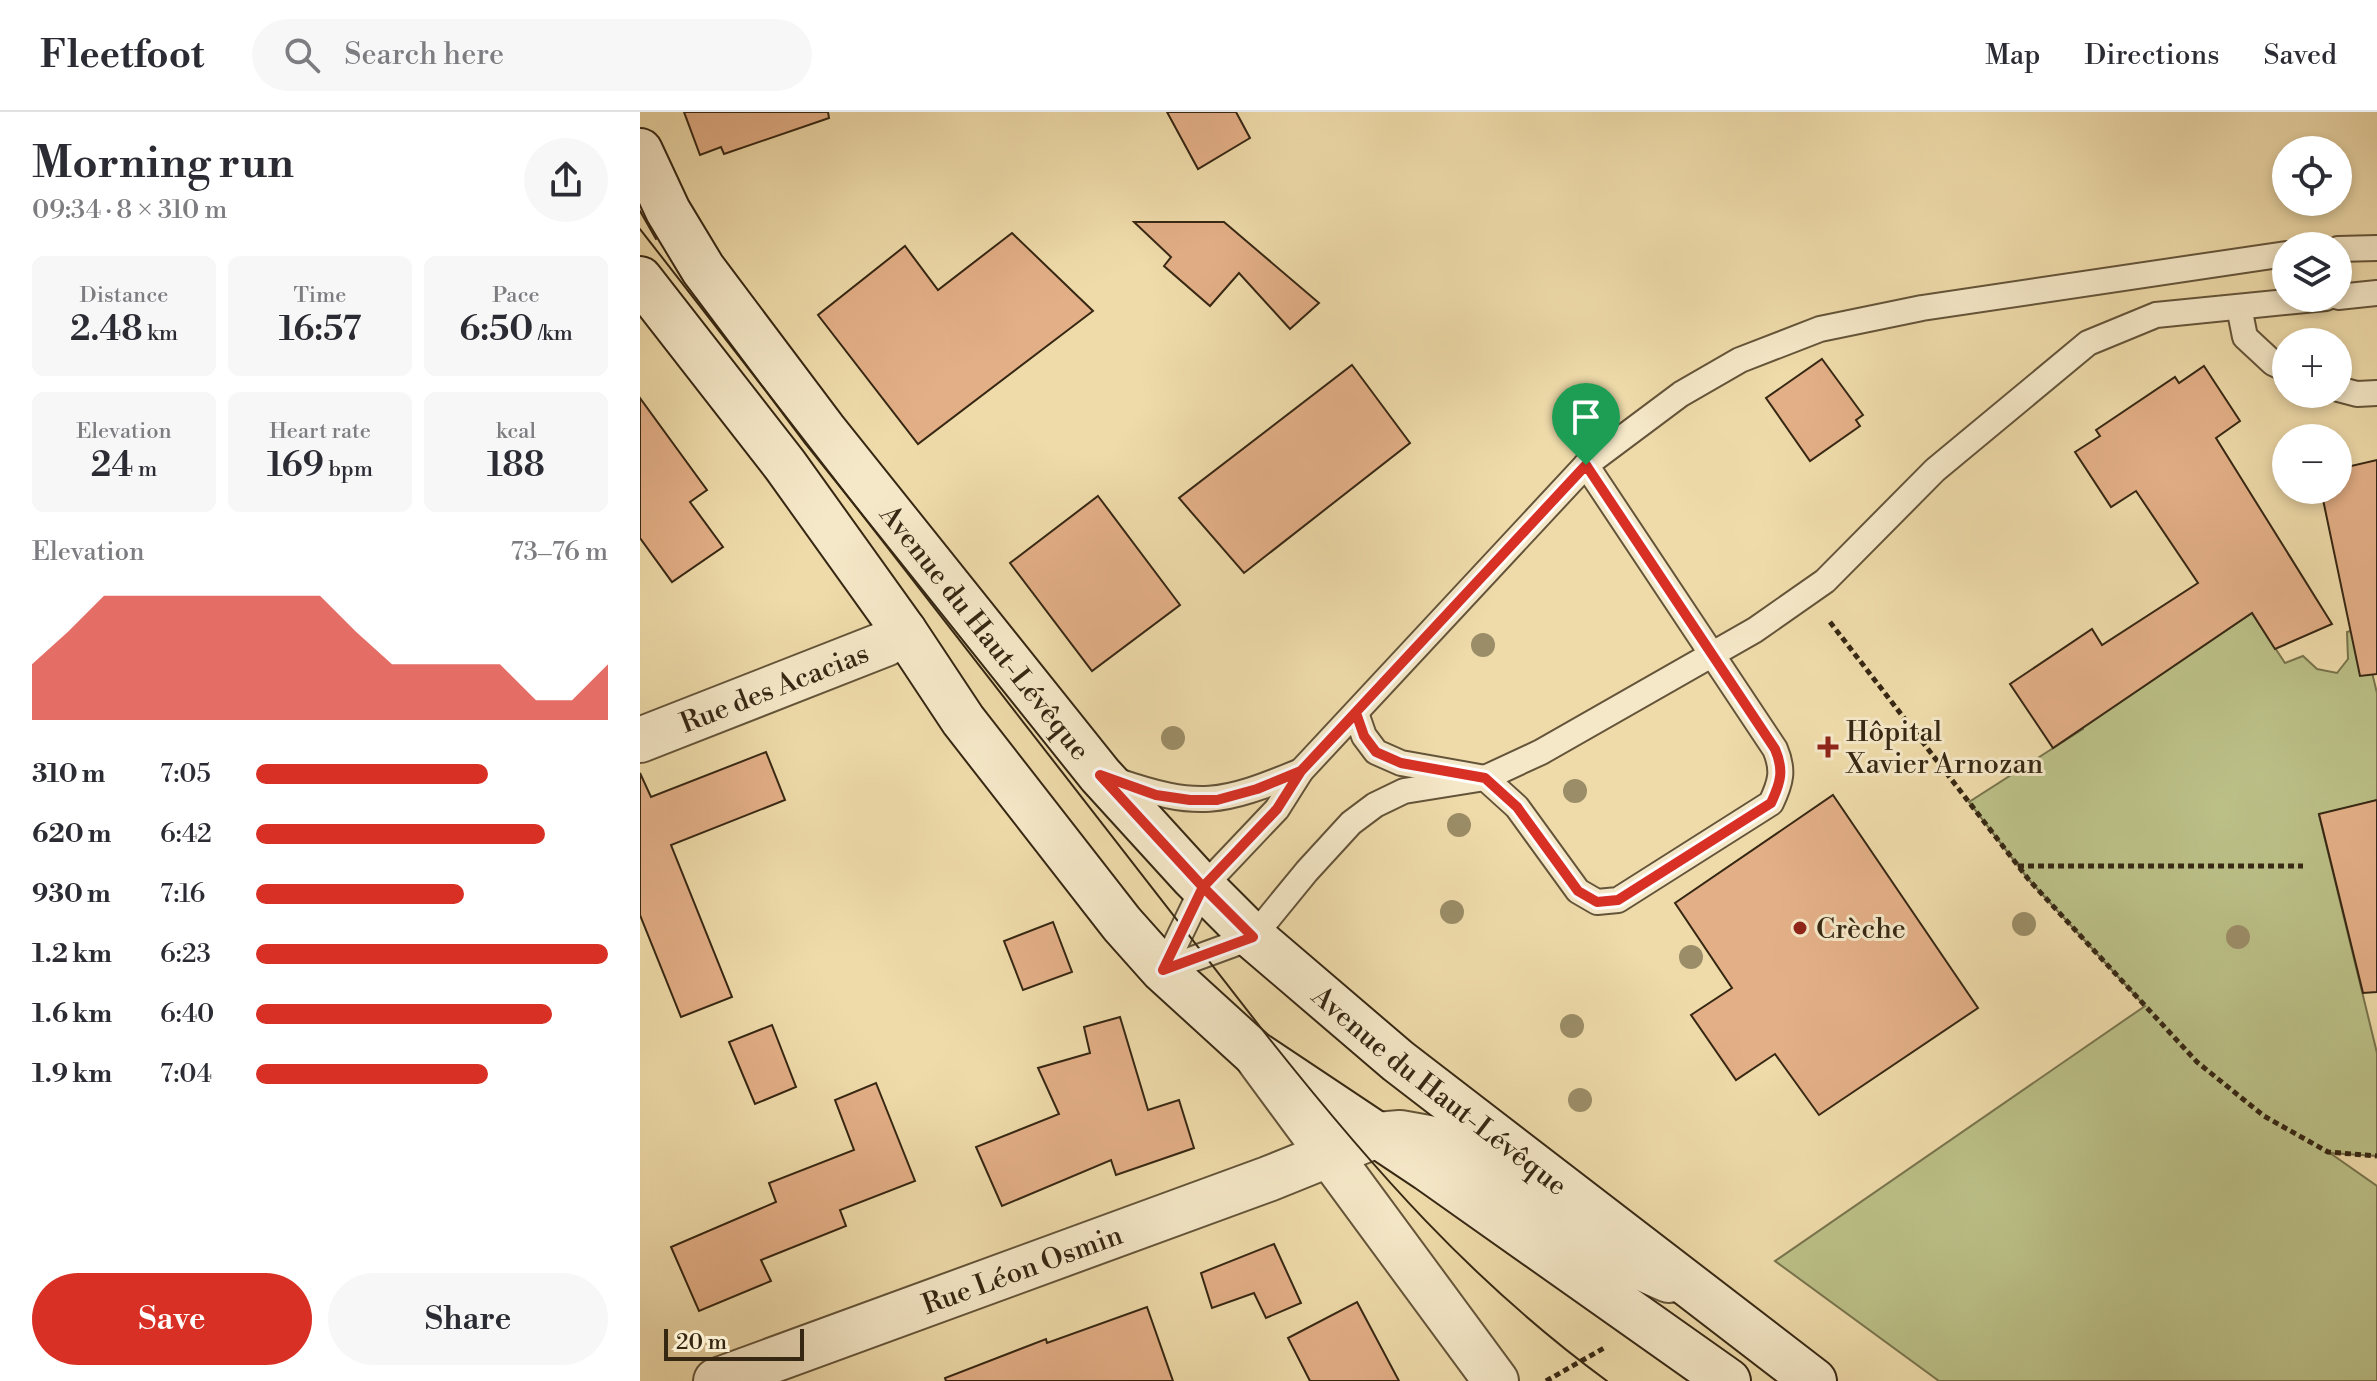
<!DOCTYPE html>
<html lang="en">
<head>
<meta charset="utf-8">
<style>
  :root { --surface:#fff; --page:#f7f7f7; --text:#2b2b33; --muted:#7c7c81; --line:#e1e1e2; --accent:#d93025 }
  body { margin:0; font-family:"Libre Bodoni",serif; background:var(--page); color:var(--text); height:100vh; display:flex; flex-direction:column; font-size:30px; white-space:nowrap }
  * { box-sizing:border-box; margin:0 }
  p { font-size:26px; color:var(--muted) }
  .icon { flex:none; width:44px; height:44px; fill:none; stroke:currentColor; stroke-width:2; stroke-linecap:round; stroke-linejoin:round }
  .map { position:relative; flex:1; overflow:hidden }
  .panel { display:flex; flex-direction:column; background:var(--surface); width:640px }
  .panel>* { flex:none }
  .tools { position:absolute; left:1632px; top:24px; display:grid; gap:16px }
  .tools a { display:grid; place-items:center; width:80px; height:80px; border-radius:50%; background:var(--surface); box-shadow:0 4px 12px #0003; font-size:40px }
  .scale { position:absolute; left:24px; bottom:20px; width:140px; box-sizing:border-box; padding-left:8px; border:4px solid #362713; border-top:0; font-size:22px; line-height:28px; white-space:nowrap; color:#362713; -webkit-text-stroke:6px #f5e8c8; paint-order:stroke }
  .pin { position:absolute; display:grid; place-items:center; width:68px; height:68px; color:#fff; margin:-82px -34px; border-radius:50% 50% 50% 0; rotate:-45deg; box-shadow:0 0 8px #0007 }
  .pin .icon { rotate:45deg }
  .round { display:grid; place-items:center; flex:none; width:84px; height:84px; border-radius:42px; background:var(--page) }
  .head { display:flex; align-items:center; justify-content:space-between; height:136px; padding:0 32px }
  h1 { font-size:44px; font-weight:600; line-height:60px }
  .stats { display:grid; grid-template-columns:repeat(3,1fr); gap:12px; height:136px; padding:8px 32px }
  .stats div { display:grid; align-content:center; border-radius:12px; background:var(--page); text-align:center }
  .stats b { font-size:34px; font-weight:600 }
  .stats small { font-size:22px; font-weight:400 }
  .stats p { font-size:22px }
  .chart { height:224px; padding:16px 32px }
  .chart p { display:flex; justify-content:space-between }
  .chart svg { width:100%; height:144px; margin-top:8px; fill:var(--accent); opacity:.7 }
  .cta { display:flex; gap:16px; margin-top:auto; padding:16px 32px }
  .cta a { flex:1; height:92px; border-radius:48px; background:var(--accent); color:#fff; font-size:32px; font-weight:600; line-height:92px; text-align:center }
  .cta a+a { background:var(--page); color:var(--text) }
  ul { padding:0 32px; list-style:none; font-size:26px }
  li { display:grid; grid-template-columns:128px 96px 1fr; align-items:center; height:60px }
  li i { height:20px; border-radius:10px; background:var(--accent) }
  header { display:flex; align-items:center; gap:48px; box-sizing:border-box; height:112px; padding:0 40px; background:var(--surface); border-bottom:2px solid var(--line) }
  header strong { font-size:38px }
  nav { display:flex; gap:44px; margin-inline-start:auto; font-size:28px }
  .search { width:560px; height:72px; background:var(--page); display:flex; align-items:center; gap:20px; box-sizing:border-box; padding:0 28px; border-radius:44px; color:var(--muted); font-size:30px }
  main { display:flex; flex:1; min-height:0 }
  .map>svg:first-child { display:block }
</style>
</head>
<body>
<header>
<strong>Fleetfoot</strong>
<div class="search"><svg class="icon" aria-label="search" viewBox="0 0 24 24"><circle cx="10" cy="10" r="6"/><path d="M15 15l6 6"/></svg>Search here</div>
<nav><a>Map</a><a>Directions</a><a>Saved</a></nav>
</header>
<main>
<section class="panel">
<div class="head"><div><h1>Morning run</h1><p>09:34 · 8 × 310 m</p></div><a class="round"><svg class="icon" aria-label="share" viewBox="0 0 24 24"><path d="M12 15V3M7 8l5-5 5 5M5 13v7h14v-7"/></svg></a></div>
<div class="stats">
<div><p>Distance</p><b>2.48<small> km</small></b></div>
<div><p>Time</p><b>16:57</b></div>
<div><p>Pace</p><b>6:50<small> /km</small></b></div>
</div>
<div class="stats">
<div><p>Elevation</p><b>24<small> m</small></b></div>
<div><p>Heart rate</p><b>169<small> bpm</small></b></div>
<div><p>kcal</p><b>188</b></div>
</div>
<div class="chart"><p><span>Elevation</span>73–76 m</p>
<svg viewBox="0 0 160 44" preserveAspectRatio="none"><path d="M0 44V27L10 17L20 6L30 6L40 6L50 6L60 6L70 6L80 6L90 17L100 27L110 27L120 27L130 27L140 38L150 38L160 27V44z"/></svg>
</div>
<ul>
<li><b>310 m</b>7:05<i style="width:66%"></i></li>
<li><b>620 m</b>6:42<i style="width:82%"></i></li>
<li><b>930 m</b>7:16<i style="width:59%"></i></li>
<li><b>1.2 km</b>6:23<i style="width:100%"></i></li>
<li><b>1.6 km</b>6:40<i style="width:84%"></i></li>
<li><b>1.9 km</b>7:04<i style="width:66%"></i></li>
</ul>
<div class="cta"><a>Save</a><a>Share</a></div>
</section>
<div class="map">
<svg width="1737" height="1269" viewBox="0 0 1737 1269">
  <rect width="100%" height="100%" fill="#efdbaa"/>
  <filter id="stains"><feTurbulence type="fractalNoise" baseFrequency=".0025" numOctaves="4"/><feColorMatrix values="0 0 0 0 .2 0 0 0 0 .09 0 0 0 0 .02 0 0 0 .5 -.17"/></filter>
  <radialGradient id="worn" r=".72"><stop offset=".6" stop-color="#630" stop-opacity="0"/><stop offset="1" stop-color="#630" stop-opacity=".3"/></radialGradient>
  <polygon fill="#bbc087" stroke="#78744d" stroke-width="2" points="1612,501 1645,551 1663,544 1677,557 1697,561 1708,547 1707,520 1721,516 1737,581 1737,688 1679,703 1737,941 1737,1044 1690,1041 1737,1074 1737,1269 1299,1269 1135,1149 1505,894 1389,768 1329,690 1443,617 1442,615"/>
  <g fill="#e3af87" stroke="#362713" stroke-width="2">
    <polygon points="44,0 188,0 189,6 84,42 81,35 60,43"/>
    <polygon points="527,0 596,0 610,26 558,57"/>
    <polygon points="494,110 584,110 679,191 650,217 599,161 570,194 524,154 531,145"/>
    <polygon points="372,121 453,199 278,332 178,203 265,134 298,178"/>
    <polygon points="1182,247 1223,303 1216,308 1220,314 1170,349 1126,286"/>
    <polygon points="712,253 770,331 604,461 539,386"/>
    <polygon points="1564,254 1600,309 1576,326 1692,512 1635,537 1612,501 1413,636 1370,572 1452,517 1462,533 1558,471 1496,379 1471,395 1435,340 1460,324 1456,318 1535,265 1539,271"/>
    <polygon points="0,286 67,378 50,390 83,435 32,470 0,426"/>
    <polygon points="1737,348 1737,562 1720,564 1681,378 1698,378 1698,357"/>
    <polygon points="458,384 540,493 452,559 370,451"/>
    <polygon points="126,640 145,688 31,733 92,885 41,905 0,803 0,661 11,685"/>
    <polygon points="1193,683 1338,896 1179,1003 1135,942 1096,968 1051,903 1092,876 1035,791"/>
    <polygon points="1737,688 1737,880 1723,881 1679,702"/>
    <polygon points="413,810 432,860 383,878 364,829"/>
    <polygon points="480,905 508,998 539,988 554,1036 476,1063 471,1048 362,1094 336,1035 419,1002 398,956 450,941 444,915"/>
    <polygon points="132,913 156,975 115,992 89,930"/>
    <polygon points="236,971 275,1069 200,1098 206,1114 121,1148 131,1169 59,1199 31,1135 136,1090 129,1071 214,1038 195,988"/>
    <polygon points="634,1132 661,1191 626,1206 614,1181 572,1196 561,1161"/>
    <polygon points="717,1190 759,1269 670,1269 648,1226"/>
    <polygon points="507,1195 533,1269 306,1269 305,1266 406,1227 407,1231"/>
  </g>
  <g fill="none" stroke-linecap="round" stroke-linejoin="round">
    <g stroke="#645439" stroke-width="28">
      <g id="lane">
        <polyline points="1698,137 1737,136"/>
        <polyline points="1698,185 1737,181"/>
        <polyline points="1599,195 1605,225 1633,251 1646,257"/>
        <polyline points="1698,277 1717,282 1737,281"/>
        <path d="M716 601 724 624 736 640 761 651 845 666 877 695 938 779 957 790 978 788 1131 691C1141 670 1144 658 1135 637L946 353"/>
        <path d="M475 668C559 697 581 692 661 659"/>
        <polyline points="523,858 563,775 637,697 661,659 946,353 1041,282 1100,248 1180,217 1282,196 1646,142"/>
        <polyline points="523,858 613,825 667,759 711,711 735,693 764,679 845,666 901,640 1115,518 1185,469 1295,358 1448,231 1516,203 1686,186"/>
      </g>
    </g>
    <g stroke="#645439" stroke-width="48">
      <g id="street">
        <path id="s1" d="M0 628 245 532 264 519"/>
        <polyline points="618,946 856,1269"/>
        <path id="s2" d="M76 1269 628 1067 737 1023 760 1021 788 1026 814 1039 961 1138 1029 1168"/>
      </g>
    </g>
    <g stroke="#362713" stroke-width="48">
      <g id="secondary">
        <path id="s3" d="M0 39 28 99 63 157 184 318 460 663 553 765 613 825 758 949 1174 1269"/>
        <polyline points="0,167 145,353 264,519 323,608 482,812 523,858 614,941 788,1057 1088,1269"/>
      </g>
    </g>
    <g stroke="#362713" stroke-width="5" stroke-dasharray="6 4" stroke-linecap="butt">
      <polyline points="1190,510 1389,768 1557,950 1624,1004 1688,1040 1737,1044"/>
      <polyline points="1378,754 1663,754"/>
      <polyline points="906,1269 964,1236"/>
    </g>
    <use href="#lane" stroke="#f5e8c8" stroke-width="24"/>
    <use href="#street" stroke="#f5e8c8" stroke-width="44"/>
    <use href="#secondary" stroke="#f5e8c8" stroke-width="44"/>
    <g stroke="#362713" stroke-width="2">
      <polyline points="0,99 16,127"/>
      <path d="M0 117 628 925C732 1056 831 1169 967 1269"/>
    </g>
  </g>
  <g fill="#9b8d67">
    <circle cx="843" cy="533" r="12"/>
    <circle cx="533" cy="626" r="12"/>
    <circle cx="935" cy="679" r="12"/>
    <circle cx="819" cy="713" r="12"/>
    <circle cx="812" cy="800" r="12"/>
    <circle cx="1384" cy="812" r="12"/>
    <circle cx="1598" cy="825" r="12"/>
    <circle cx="1051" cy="845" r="12"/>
    <circle cx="932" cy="914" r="12"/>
    <circle cx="940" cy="988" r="12"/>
  </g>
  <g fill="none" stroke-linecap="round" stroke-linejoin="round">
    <g stroke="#fff" stroke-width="16">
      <path id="route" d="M946 353 661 659 617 677 577 688H550L516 683 460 663 563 775 523 858 613 825 563 775 637 697 661 659 716 601 724 624 736 640 761 651 845 666 877 695 938 779 957 790 978 788 1131 691C1141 670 1144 658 1135 637L946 353"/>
    </g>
    <use href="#route" stroke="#d93025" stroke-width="10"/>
  </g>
  <g fill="#8f2418" stroke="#f5e8c8" stroke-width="3">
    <path d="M1184 623h8v8h8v8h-8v8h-8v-8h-8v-8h8z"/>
    <circle cx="1160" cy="816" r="8"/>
  </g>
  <g text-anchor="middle" stroke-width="6" stroke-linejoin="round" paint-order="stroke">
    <g font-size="28" fill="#362713" stroke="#f5e8c8">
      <text dy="10" stroke="none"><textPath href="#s3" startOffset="594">Avenue du Haut-Lévêque</textPath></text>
      <text dy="10" stroke="none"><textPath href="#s1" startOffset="144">Rue des Acacias</textPath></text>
      <text dy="10" stroke="none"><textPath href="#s3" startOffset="1242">Avenue du Haut-Lévêque</textPath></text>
      <text dy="10" stroke="none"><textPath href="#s2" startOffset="326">Rue Léon Osmin</textPath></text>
    </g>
    <g font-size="28" fill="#362713" stroke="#f5e8c8" text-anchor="start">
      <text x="1206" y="629">Hôpital<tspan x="1206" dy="32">Xavier Arnozan</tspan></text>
      <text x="1176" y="826">Crèche</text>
    </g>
  </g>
  <rect width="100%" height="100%" filter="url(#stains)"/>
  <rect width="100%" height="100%" fill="url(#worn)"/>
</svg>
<div class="tools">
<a><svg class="icon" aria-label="locate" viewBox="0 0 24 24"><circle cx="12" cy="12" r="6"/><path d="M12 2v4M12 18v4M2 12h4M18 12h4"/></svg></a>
<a><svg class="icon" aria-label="layers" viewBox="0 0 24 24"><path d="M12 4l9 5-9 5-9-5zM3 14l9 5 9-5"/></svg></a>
<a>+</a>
<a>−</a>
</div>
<div class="scale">20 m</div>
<div class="pin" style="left:946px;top:353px;background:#1e9e55"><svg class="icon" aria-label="arrive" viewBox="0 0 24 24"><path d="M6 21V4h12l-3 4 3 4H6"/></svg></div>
</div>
</main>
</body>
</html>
